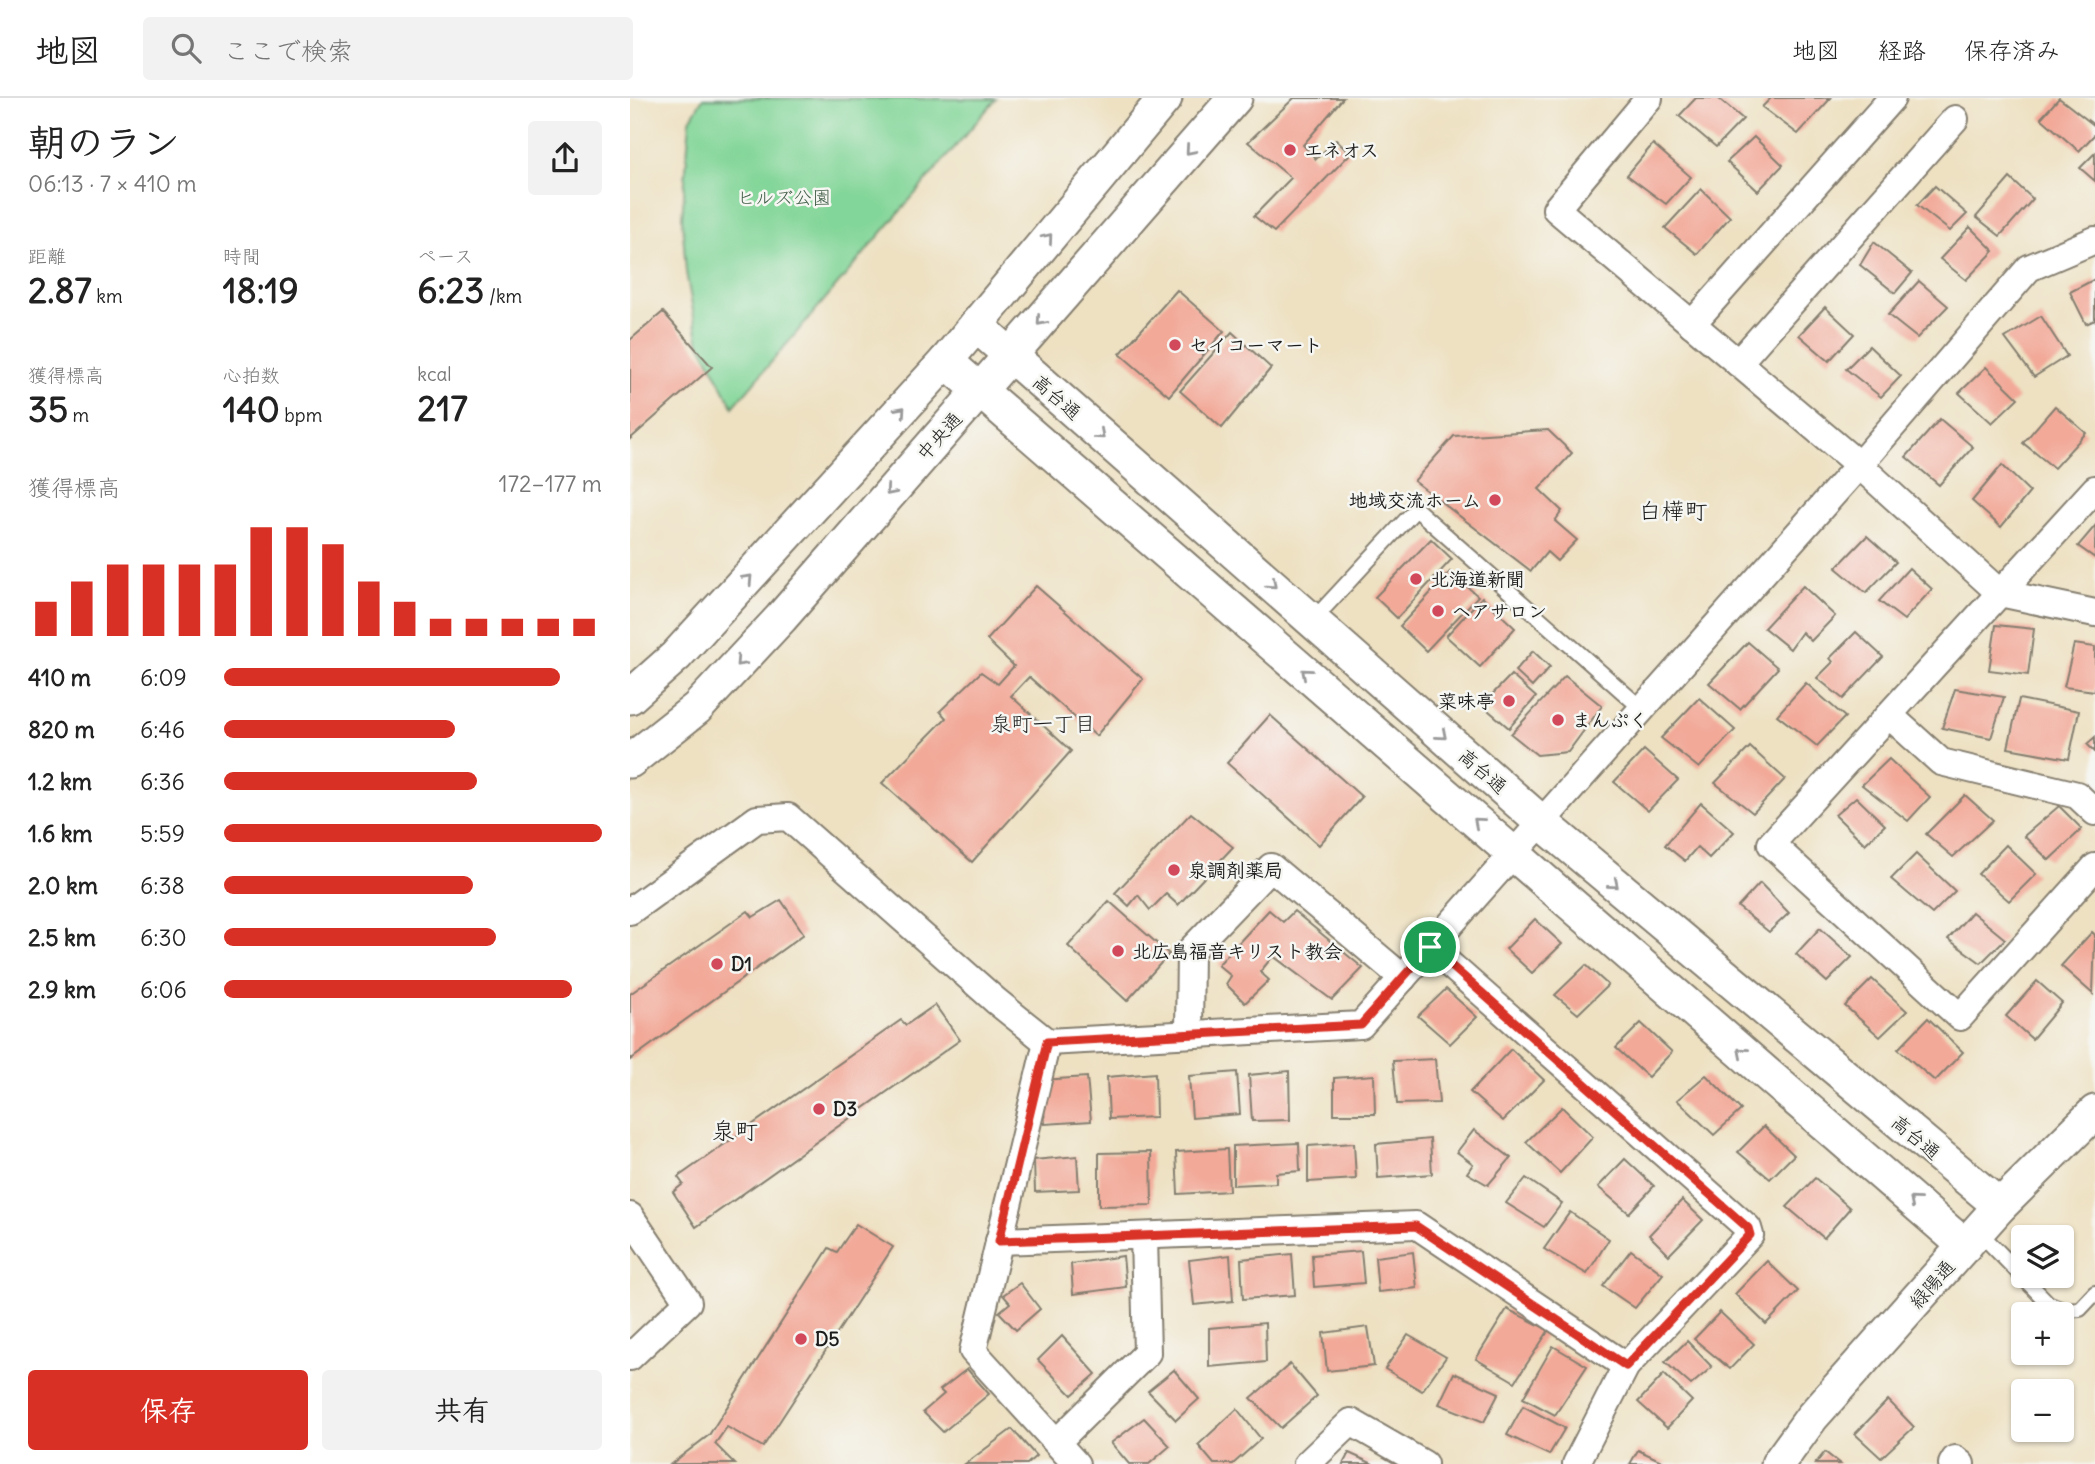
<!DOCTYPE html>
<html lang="ja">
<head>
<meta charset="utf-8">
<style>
  :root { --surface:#fff; --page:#f2f2f2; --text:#222; --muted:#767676; --line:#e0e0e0; --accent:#d93025 }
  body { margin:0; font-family:Delius,"Klee One",sans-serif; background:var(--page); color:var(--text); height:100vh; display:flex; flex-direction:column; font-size:26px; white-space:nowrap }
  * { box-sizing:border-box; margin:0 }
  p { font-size:23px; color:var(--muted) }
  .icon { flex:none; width:38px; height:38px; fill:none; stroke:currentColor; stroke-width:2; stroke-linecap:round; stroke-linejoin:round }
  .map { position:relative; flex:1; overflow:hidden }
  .sheet { display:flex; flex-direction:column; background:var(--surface); width:630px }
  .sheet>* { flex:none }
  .tools { position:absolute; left:1381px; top:1127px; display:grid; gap:14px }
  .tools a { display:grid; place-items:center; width:63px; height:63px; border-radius:7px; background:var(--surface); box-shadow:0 2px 5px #0004; font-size:35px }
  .pin { position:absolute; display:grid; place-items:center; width:60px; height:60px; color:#fff; margin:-30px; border:4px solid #fff; border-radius:50%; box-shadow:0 2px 7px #0007 }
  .round { display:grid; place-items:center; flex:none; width:74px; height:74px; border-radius:7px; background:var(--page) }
  .headline { display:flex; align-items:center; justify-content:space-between; height:119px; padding:0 28px }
  h1 { font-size:38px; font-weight:700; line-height:52px }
  .figures { display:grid; grid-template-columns:repeat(3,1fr); gap:10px; height:119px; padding:7px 28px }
  .figures div { display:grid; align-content:center }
  .figures b { font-size:35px; font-weight:700 }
  .figures small { font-size:19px; font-weight:400 }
  .figures p { font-size:19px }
  .chart { height:196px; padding:14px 28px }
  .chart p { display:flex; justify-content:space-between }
  .chart svg { width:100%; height:126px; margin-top:7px; stroke:var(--accent); stroke-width:6 }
  .primary-button { display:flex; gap:14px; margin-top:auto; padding:14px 28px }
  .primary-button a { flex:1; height:80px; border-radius:7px; background:var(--accent); color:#fff; font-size:28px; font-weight:700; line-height:80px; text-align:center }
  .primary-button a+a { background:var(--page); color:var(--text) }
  ul { padding:0 28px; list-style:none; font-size:23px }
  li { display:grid; grid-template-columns:112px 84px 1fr; align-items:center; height:52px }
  li i { height:18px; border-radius:9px; background:var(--accent) }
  header { display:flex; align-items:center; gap:42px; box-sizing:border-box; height:98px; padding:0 35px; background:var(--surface); border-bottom:2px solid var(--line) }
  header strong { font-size:33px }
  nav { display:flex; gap:38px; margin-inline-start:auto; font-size:24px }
  .search { width:490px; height:63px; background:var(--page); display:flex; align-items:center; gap:18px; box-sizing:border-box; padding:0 24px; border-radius:7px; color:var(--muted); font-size:26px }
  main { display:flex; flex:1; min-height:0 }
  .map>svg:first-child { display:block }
</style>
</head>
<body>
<header>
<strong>地図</strong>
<div class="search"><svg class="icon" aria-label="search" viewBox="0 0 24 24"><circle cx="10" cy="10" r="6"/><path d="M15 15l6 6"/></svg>ここで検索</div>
<nav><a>地図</a><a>経路</a><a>保存済み</a></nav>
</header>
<main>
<section class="sheet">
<div class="headline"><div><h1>朝のラン</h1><p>06:13 · 7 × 410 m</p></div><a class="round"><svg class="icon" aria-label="share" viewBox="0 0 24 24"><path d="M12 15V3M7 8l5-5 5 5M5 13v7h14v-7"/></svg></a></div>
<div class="figures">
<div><p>距離</p><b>2.87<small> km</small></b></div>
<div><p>時間</p><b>18:19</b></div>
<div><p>ペース</p><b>6:23<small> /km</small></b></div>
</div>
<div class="figures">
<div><p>獲得標高</p><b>35<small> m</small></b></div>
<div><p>心拍数</p><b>140<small> bpm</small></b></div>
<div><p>kcal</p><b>217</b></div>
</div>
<div class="chart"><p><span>獲得標高</span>172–177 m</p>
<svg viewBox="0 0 160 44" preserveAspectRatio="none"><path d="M5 44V32M15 44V25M25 44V19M35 44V19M45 44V19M55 44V19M65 44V6M75 44V6M85 44V12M95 44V25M105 44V32M115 44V38M125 44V38M135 44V38M145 44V38M155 44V38"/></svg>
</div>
<ul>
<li><b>410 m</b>6:09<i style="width:89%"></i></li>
<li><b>820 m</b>6:46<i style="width:61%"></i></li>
<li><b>1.2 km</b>6:36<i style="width:67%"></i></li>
<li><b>1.6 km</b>5:59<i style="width:100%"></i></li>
<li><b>2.0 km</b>6:38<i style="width:66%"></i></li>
<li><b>2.5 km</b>6:30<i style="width:72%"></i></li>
<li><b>2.9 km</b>6:06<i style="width:92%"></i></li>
</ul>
<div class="primary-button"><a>保存</a><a>共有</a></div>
</section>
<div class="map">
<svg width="1465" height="1366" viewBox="0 0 1465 1366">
  <rect width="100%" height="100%" fill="#f6f6f2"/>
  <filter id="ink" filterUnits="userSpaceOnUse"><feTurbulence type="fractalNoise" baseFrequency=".0143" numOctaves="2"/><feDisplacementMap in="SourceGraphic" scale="14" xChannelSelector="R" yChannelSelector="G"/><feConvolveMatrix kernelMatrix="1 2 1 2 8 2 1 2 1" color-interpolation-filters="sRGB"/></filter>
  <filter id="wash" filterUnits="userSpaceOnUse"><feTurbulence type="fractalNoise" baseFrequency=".00686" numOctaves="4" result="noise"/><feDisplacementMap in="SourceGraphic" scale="28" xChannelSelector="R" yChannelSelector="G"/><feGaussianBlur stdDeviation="1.57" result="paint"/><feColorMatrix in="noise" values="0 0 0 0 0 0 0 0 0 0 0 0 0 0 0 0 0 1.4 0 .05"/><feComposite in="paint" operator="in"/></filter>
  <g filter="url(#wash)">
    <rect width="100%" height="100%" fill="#eee1c2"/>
    <polygon fill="#83d699" stroke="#50795a" stroke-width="2" points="73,0 366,1 103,309 68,241 56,174 52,120 60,22"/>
    <g id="blocks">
      <g fill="#f2a998">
        <polygon points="664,0 713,0 673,47 686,61 706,42 720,56 644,134 624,118 661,80 618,44"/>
        <polygon points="1066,0 1088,0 1113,21 1086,49 1049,18"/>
        <polygon points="1141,0 1201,0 1168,36 1132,9"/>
        <polygon points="1429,0 1465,28 1465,36 1449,53 1411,20"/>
        <polygon points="1124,39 1153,67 1128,93 1097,64"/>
        <polygon points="1023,46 1061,79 1036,106 997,77"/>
        <polygon points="1465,55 1465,83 1450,70"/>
        <polygon points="1380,80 1403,101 1370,138 1346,119"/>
        <polygon points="1305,88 1337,116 1320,133 1287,107"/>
        <polygon points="1071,91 1100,119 1067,156 1035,130"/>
        <polygon points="1340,129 1364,153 1336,182 1310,161"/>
        <polygon points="1244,144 1282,175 1265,195 1230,167"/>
        <polygon points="1465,181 1465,222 1456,226 1440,194"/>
        <polygon points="1289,183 1318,208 1287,240 1258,217"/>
        <polygon points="547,192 594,233 539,298 490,256"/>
        <polygon points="1195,209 1224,236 1199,263 1169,237"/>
        <polygon points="33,214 82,269 0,341 0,242"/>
        <polygon points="1411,218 1437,258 1404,279 1375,240"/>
        <polygon points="602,234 641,270 592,330 550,293"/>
        <polygon points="1239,248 1271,278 1251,299 1216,271"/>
        <polygon points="1356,269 1388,300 1362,325 1329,295"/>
        <polygon points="1425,308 1456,335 1424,370 1393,345"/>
        <polygon points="1310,321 1343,349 1309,387 1276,359"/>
        <polygon points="918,332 942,355 909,391 932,413 925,423 947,442 927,463 917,454 901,473 784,383 824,338"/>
        <polygon points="1372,367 1400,394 1371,429 1342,403"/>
        <polygon points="1465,428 1465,460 1448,448"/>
        <polygon points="1237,438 1266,464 1236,495 1206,470"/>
        <polygon points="801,441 822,461 767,520 745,499"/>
        <polygon points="1279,470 1302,491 1274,522 1249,503"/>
        <polygon points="820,474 848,498 796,553 770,528"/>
        <polygon points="406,488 513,581 466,638 399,579 381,598 441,653 342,764 252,685 316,620 310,613 351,574 368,586 384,568 357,542"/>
        <polygon points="1173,488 1205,518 1181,543 1172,534 1160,551 1134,530"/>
        <polygon points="852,499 885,530 850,569 816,538"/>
        <polygon points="1366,527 1404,531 1398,577 1359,572"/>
        <polygon points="1226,534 1253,559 1213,601 1187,580 1203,564 1200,560"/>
        <polygon points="1118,544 1148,570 1110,611 1079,585"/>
        <polygon points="1444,546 1465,549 1465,593 1434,589"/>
        <polygon points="903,553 920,569 902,589 885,573"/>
        <polygon points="881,577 906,599 879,630 852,607"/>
        <polygon points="935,578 972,608 938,654 907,657 881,636"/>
        <polygon points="1176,585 1215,619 1187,648 1147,617"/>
        <polygon points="1325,591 1374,599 1361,640 1312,630"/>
        <polygon points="1069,600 1105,632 1069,670 1031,640"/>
        <polygon points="1389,601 1449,613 1439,661 1378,650"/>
        <polygon points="640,617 732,699 689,747 597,665"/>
        <polygon points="1465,639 1465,654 1457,646"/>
        <polygon points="1120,649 1155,681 1123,715 1085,685"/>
        <polygon points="1014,652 1048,682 1018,713 984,684"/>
        <polygon points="1259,661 1300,699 1278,723 1232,687"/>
        <polygon points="1335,697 1363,722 1323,759 1296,736"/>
        <polygon points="1226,699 1255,727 1235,746 1205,717"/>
        <polygon points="1071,705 1104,734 1079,760 1067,749 1055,763 1035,747"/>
        <polygon points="1429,708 1452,731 1419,762 1394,738"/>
        <polygon points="561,715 603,749 548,807 536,796 520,812 508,797 499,808 485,795"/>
        <polygon points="1376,747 1406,776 1379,803 1348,776"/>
        <polygon points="1286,756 1325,793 1302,816 1261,781"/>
        <polygon points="1130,785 1159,815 1139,834 1108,809"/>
        <polygon points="151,802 174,836 0,962 0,896 118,813 123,819"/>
        <polygon points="479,803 539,856 497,903 438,848"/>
        <polygon points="639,812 653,824 664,813 733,870 702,902 643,858 630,874 639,882 615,905 596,886 601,878 588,867"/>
        <polygon points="1342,814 1375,841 1351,865 1318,841"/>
        <polygon points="905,821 932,846 902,875 876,851"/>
        <polygon points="1190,830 1222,859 1197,884 1166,856"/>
        <polygon points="1462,834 1465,837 1463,896 1431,868"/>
        <polygon points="956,867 978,887 948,916 925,897"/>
        <polygon points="1242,881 1277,913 1250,939 1215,908"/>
        <polygon points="1407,883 1432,905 1402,941 1376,918"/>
        <polygon points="816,891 847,919 820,946 788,918"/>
        <polygon points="305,907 330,942 66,1129 43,1094 53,1086 48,1079 271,922 276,927"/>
        <polygon points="1298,920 1333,954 1305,983 1268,951"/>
        <polygon points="1011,925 1042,954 1018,979 986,950"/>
        <polygon points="881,951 914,982 873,1023 840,994"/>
        <polygon points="805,961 809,1005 767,1006 763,963"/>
        <polygon points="659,973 660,1022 622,1023 619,977"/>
        <polygon points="607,974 610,1016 562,1020 559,978"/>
        <polygon points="525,975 526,1019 479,1021 477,979"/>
        <polygon points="744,977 745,1016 704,1016 704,980"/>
        <polygon points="1076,977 1111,1012 1084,1037 1047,1002"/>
        <polygon points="457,979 461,1023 415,1026 412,982"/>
        <polygon points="932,1009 963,1039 930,1075 896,1044"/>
        <polygon points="1134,1028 1164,1057 1140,1081 1108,1054"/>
        <polygon points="844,1032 881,1060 858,1087 837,1075 843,1066 827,1054"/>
        <polygon points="800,1041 802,1076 748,1080 746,1046"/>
        <polygon points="669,1045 670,1073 646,1075 646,1085 603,1087 603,1048"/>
        <polygon points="724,1045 726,1081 678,1084 678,1048"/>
        <polygon points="597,1051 599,1093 548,1096 546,1054"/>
        <polygon points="521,1054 522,1107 469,1108 469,1055"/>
        <polygon points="447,1058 449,1092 405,1094 404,1062"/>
        <polygon points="995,1061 1024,1088 999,1115 968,1089"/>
        <polygon points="896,1080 932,1105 914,1129 876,1105"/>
        <polygon points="1185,1080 1220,1110 1194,1140 1157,1109"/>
        <polygon points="1052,1102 1073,1122 1039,1157 1019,1137"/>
        <polygon points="940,1114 979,1141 957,1176 914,1151"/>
        <polygon points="226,1126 263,1149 133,1349 97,1329 85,1346 105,1366 41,1366 79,1337 199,1150 207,1154"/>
        <polygon points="1001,1152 1033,1176 1005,1210 973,1188"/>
        <polygon points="731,1153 734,1185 684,1189 682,1157"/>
        <polygon points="783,1154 787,1190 748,1194 745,1159"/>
        <polygon points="662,1156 665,1197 613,1201 611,1161"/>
        <polygon points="600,1157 603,1203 564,1207 559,1162"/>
        <polygon points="493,1158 496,1189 443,1196 441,1166"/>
        <polygon points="1137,1163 1168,1193 1136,1226 1105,1196"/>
        <polygon points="390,1185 410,1211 386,1232 369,1214 380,1205 373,1197"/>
        <polygon points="877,1211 919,1232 885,1284 846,1261"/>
        <polygon points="1090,1214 1124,1246 1100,1271 1064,1241"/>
        <polygon points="635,1225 636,1264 579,1269 579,1230"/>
        <polygon points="738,1229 744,1268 697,1273 693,1235"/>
        <polygon points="778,1237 816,1259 792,1293 755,1271"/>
        <polygon points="432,1238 466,1276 442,1297 408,1262"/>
        <polygon points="1057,1243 1082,1269 1061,1287 1035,1264"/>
        <polygon points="923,1248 957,1268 925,1317 893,1300"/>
        <polygon points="660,1266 687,1298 651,1330 621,1300"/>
        <polygon points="337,1271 359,1296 313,1334 293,1314 314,1296 310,1292"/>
        <polygon points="544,1272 569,1301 546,1322 518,1293"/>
        <polygon points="824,1275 869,1295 854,1324 809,1306"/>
        <polygon points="1034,1276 1062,1303 1037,1330 1008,1304"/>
        <polygon points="1258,1302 1284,1329 1251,1360 1225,1336"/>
        <polygon points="893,1308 935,1330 919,1357 877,1337"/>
        <polygon points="607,1311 631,1341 603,1366 584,1366 568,1347"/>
        <polygon points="514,1320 540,1348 519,1366 499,1366 481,1345"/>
        <polygon points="382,1331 406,1358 397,1366 335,1366"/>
        <polygon points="1008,1352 1038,1366 1000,1366"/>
        <polygon points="1195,1354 1210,1366 1185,1366"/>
        <polygon points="719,1355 743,1366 713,1366"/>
      </g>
    </g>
  </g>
  <g filter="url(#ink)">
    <use href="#blocks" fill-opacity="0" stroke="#857e6f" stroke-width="2"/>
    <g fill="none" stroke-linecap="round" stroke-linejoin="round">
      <g stroke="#857e6f" stroke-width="18">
        <g id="service">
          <polyline points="683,522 786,411 1011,610"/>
          <polyline points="1349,1134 1418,1205 1435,1212 1450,1211 1465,1195"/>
        </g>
      </g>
      <g stroke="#857e6f" stroke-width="30">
        <g id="minor">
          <polyline points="1019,0 926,111 1229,367 1370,495 1465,515"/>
          <polyline points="1062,226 1262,0"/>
          <polyline points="1108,265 1325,21"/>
          <polyline points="1465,391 1141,746 1330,919 1465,769"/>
          <polyline points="1259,617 1311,664 1447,697 1465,714"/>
          <polyline points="0,813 127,721 158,719 366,903 417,944 731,927 1229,367 1399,170 1465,142"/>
          <polyline points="800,849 1118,1130 1120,1137 996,1268 946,1366"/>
          <polyline points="559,935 560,853 641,769 773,880"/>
          <polyline points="417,944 343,1253 446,1366"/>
          <polyline points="0,1118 58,1204 0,1259"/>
          <polyline points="369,1143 786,1127 996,1268"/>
          <polyline points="427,1344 517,1255 514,1139"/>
          <polyline points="677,1366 721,1324 794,1366"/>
          <polyline points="1322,1366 1325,1361 1331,1366"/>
        </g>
      </g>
      <g stroke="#857e6f" stroke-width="37">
        <g id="tertiary">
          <polyline points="346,227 911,724 1370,1108"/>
          <polyline points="316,263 1335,1148"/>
          <polyline points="0,599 46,558 316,263 535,0"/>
          <polyline points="0,663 67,610 151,520 605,0"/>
          <polyline points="1148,1366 1182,1319 1370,1108 1465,1014"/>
        </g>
      </g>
      <use href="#service" stroke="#fff" stroke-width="14"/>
      <use href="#minor" stroke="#fff" stroke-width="26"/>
      <use href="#tertiary" stroke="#fff" stroke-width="33"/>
    </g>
    <defs><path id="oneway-chevron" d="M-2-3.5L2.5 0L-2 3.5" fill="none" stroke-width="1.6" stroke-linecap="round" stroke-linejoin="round" transform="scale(1.75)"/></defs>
    <g stroke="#999">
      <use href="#oneway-chevron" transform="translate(560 52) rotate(131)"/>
      <use href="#oneway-chevron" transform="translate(418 140) rotate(-50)"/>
      <use href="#oneway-chevron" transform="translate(411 223) rotate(131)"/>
      <use href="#oneway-chevron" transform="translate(271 313) rotate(-48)"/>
      <use href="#oneway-chevron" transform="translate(470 337) rotate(41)"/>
      <use href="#oneway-chevron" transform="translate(260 393) rotate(131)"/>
      <use href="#oneway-chevron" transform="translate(118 481) rotate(-47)"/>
      <use href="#oneway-chevron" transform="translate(642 486) rotate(42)"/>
      <use href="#oneway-chevron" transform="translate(110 564) rotate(133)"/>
      <use href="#oneway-chevron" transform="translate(676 575) rotate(-139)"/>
      <use href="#oneway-chevron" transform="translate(812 637) rotate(41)"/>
      <use href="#oneway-chevron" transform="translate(848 724) rotate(-139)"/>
      <use href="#oneway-chevron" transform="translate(984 786) rotate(40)"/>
      <use href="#oneway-chevron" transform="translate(1112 954) rotate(-139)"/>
      <use href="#oneway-chevron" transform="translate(1284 1103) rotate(-139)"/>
    </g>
  </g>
  <g fill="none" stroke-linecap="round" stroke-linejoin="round" filter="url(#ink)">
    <g stroke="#fff" stroke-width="14">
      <polygon id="route" points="800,849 1118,1130 1120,1137 996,1268 786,1128 369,1143 417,944 731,927"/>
    </g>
    <use href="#route" stroke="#d93025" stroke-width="9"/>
  </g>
  <g fill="#d1495b" stroke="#f6f6f2" stroke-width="2.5">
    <circle cx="660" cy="52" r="7"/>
    <circle cx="545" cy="247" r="7"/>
    <circle cx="865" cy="402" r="7"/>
    <circle cx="786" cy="481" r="7"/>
    <circle cx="808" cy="513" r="7"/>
    <circle cx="879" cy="603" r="7"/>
    <circle cx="928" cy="622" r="7"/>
    <circle cx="544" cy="772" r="7"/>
    <circle cx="488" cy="853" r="7"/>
    <circle cx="87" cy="866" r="7"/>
    <circle cx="189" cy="1011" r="7"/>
    <circle cx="171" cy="1241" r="7"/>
  </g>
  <g text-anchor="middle" stroke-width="5" stroke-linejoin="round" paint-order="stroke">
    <g font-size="19" font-weight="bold" fill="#1c1c1c" stroke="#f6f6f2" text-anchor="start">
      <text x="674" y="59">エネオス</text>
      <text x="559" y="254">セイコーマート</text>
      <text x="851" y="409" text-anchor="end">地域交流ホーム</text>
      <text x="800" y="488">北海道新聞</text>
      <text x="822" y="520">ヘアサロン</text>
      <text x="865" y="610" text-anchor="end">菜味亭</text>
      <text x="942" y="629">まんぷく</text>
      <text x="558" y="779">泉調剤薬局</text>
      <text x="502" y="860">北広島福音キリスト教会</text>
      <text x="101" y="873">D1</text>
      <text x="203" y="1018">D3</text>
      <text x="185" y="1248">D5</text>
    </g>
    <g font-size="19" fill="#405d48" stroke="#f6f6f2">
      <text x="154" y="106">ヒルズ公園</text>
    </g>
    <g font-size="19" fill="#1c1c1c" stroke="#f6f6f2">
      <text transform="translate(427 299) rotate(41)" y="7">高台通</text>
      <text transform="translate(309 338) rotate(-48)" y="7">中央通</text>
      <text transform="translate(853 673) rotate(41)" y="7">高台通</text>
      <text transform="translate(1286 1039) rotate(40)" y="7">高台通</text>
      <text transform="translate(1302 1186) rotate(-49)" y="7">緑陽通</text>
    </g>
    <g font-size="21" fill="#1c1c1c" stroke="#f6f6f2">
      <text x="413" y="633">泉町一丁目</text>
    </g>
    <g font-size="23" fill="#1c1c1c" stroke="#f6f6f2">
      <text x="1043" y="421">白樺町</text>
      <text x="105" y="1041">泉町</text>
    </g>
  </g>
</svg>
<div class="tools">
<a><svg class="icon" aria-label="layers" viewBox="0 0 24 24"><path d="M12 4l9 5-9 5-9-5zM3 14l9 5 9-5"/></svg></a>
<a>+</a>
<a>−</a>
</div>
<div class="pin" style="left:800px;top:849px;background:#1e9e55"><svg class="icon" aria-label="arrive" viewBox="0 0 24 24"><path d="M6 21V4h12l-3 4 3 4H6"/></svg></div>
</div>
</main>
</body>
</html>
